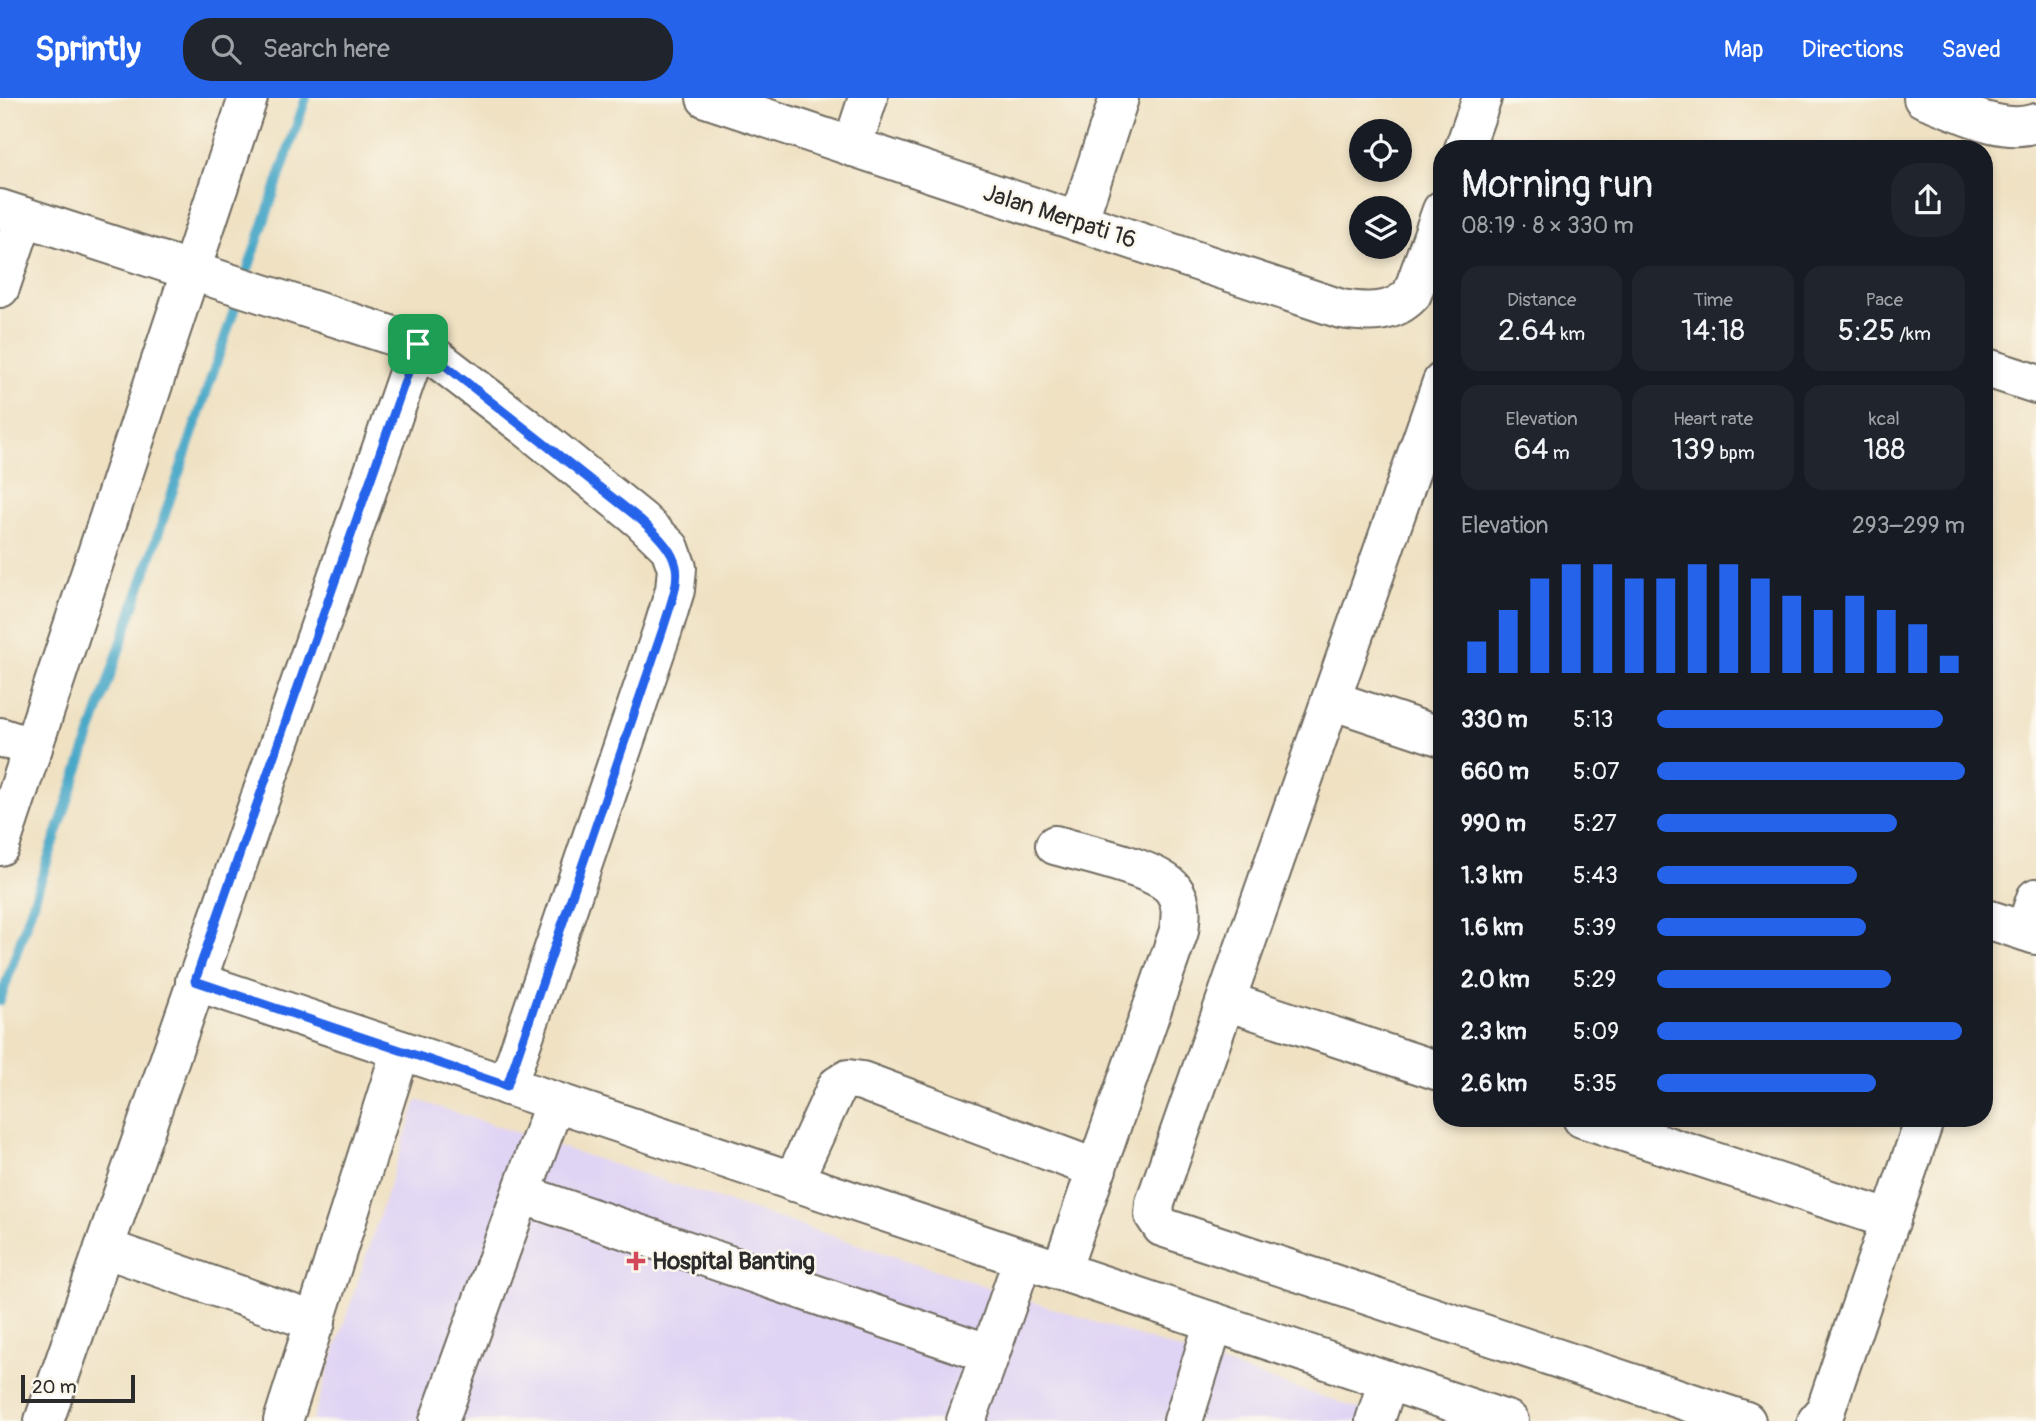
<!DOCTYPE html>
<html lang="en">
<head>
<meta charset="utf-8">
<style>
  :root { --surface:#171b24; --page:#20242c; --text:#f1f3f6; --muted:#9ea1a6; --accent:#2563eb }
  body { margin:0; font-family:Pangolin,sans-serif; background:var(--page); color:var(--text); height:100vh; display:flex; flex-direction:column; font-size:26px; white-space:nowrap }
  * { box-sizing:border-box; margin:0 }
  p { font-size:23px; color:var(--muted) }
  .icon { flex:none; width:38px; height:38px; fill:none; stroke:currentColor; stroke-width:2; stroke-linecap:round; stroke-linejoin:round }
  .map { position:relative; flex:1; overflow:hidden }
  .sheet { position:absolute; left:1433px; top:42px; width:560px; height:987px; display:flex; flex-direction:column; background:var(--surface); border-radius:28px; box-shadow:0 4px 10px #0003 }
  .sheet>* { flex:none }
  .tools { position:absolute; left:1349px; top:21px; display:grid; gap:14px }
  .tools a { display:grid; place-items:center; width:63px; height:63px; border-radius:50%; background:var(--surface); box-shadow:0 4px 10px #0003; font-size:35px }
  .scale { position:absolute; left:21px; bottom:18px; width:114px; box-sizing:border-box; padding-left:7px; border:4px solid #2b2b2b; border-top:0; font-size:19px; line-height:24px; white-space:nowrap; color:#2b2b2b; -webkit-text-stroke:5px #fbf7ec; paint-order:stroke }
  .pin { position:absolute; display:grid; place-items:center; width:60px; height:60px; color:#fff; margin:-30px; border-radius:14px; box-shadow:0 4px 10px #0006 }
  .round { display:grid; place-items:center; flex:none; width:74px; height:74px; border-radius:28px; background:var(--page) }
  .headline { display:flex; align-items:center; justify-content:space-between; height:119px; padding:0 28px }
  h1 { font-size:38px; font-weight:600; line-height:52px }
  .figures { display:grid; grid-template-columns:repeat(3,1fr); gap:10px; height:119px; padding:7px 28px }
  .figures div { display:grid; align-content:center; border-radius:18px; background:var(--page); text-align:center }
  .figures b { font-size:30px; font-weight:600 }
  .figures small { font-size:19px; font-weight:400 }
  .figures p { font-size:19px }
  .chart { height:196px; padding:14px 28px }
  .chart p { display:flex; justify-content:space-between }
  .chart svg { width:100%; height:126px; margin-top:7px; stroke:var(--accent); stroke-width:6 }
  ul { padding:0 28px; list-style:none; font-size:23px }
  li { display:grid; grid-template-columns:112px 84px 1fr; align-items:center; height:52px }
  li i { height:18px; border-radius:9px; background:var(--accent) }
  header { display:flex; align-items:center; gap:42px; box-sizing:border-box; height:98px; padding:0 35px; background:var(--accent); color:#fff }
  header strong { font-size:33px }
  nav { display:flex; gap:38px; margin-inline-start:auto; font-size:24px }
  .search { width:490px; height:63px; background:var(--page); display:flex; align-items:center; gap:18px; box-sizing:border-box; padding:0 24px; border-radius:28px; color:var(--muted); font-size:26px }
  .map>svg:first-child { display:block }
</style>
</head>
<body>
<header>
<strong>Sprintly</strong>
<div class="search"><svg class="icon" aria-label="search" viewBox="0 0 24 24"><circle cx="10" cy="10" r="6"/><path d="M15 15l6 6"/></svg>Search here</div>
<nav><a>Map</a><a>Directions</a><a>Saved</a></nav>
</header>
<div class="map">
<svg width="2036" height="1323" viewBox="0 0 2036 1323">
  <rect width="100%" height="100%" fill="#fbf7ec"/>
  <filter id="ink" filterUnits="userSpaceOnUse"><feTurbulence type="fractalNoise" baseFrequency=".0143" numOctaves="2"/><feDisplacementMap in="SourceGraphic" scale="14" xChannelSelector="R" yChannelSelector="G"/><feConvolveMatrix kernelMatrix="1 2 1 2 8 2 1 2 1" color-interpolation-filters="sRGB"/></filter>
  <filter id="wash" filterUnits="userSpaceOnUse"><feTurbulence type="fractalNoise" baseFrequency=".00686" numOctaves="4" result="noise"/><feDisplacementMap in="SourceGraphic" scale="28" xChannelSelector="R" yChannelSelector="G"/><feGaussianBlur stdDeviation="1.57" result="paint"/><feColorMatrix in="noise" values="0 0 0 0 0 0 0 0 0 0 0 0 0 0 0 0 0 1.4 0 .05"/><feComposite in="paint" operator="in"/></filter>
  <g filter="url(#wash)">
    <rect width="100%" height="100%" fill="#efe1c2"/>
    <polygon fill="#e0d4f4" points="417,1002 1397,1323 312,1323"/>
    <g fill="none" stroke-linecap="round" stroke-linejoin="round">
      <polyline stroke="#48a8c7" stroke-width="10" points="0,903 306,0"/>
    </g>
  </g>
  <g filter="url(#ink)">
    <g fill="none" stroke-linecap="round" stroke-linejoin="round">
      <g stroke="#706b60" stroke-width="42">
        <g id="minor">
          <path d="M706 0 1341 211C1367 215 1393 217 1412 196L1442 112"/>
          <path d="M1923 0C1957 12 2001 37 2036 25"/>
          <polyline points="852,49 868,0"/>
          <polyline points="1464,51 1482,0"/>
          <polyline points="0,111 418,246 526,329 641,422 670,450 677,470 675,492 663,531 507,988"/>
          <polyline points="1078,124 1119,0"/>
          <polyline points="0,190 24,119"/>
          <polyline points="1984,269 2036,286"/>
          <polyline points="1442,284 1155,1105 1154,1117 1162,1129 1746,1323"/>
          <polyline points="1331,602 1442,639"/>
          <polyline points="0,639 33,650"/>
          <path d="M1055 747C1082 755 1157 770 1173 791 1183 804 1181 818 1179 833L1061 1173"/>
          <polyline points="0,748 248,0"/>
          <polyline points="1984,820 2036,837"/>
          <polyline points="2025,833 2036,800"/>
          <polyline points="195,883 1509,1323"/>
          <polyline points="1226,903 1442,974"/>
          <polyline points="555,1004 521,1096 990,1256 1023,1160"/>
          <polyline points="1582,1020 1891,1122"/>
          <polyline points="793,1084 837,988 848,981 862,983 1097,1071"/>
          <polyline points="104,1150 316,1224"/>
          <polyline points="44,1323 418,246"/>
          <polyline points="283,1323 401,952"/>
          <polyline points="439,1323 521,1096"/>
          <polyline points="966,1323 990,1256"/>
          <polyline points="1183,1323 1214,1224"/>
          <polyline points="1375,1323 1388,1282"/>
          <polyline points="1817,1323 1825,1314 1925,1020"/>
        </g>
      </g>
      <use href="#minor" stroke="#fff" stroke-width="38"/>
    </g>
  </g>
  <g fill="none" stroke-linecap="round" stroke-linejoin="round" filter="url(#ink)">
    <g stroke="#fff" stroke-width="14">
      <path id="route" d="M418 246 641 422C688 465 681 474 663 531L507 988 195 883Z"/>
    </g>
    <use href="#route" stroke="#2563eb" stroke-width="9"/>
  </g>
  <path fill="#d1495b" stroke="#fbf7ec" stroke-width="2.5" d="M632.5 1152.5h7v7h7v7h-7v7h-7v-7h-7v-7h7z"/>
  <g text-anchor="middle" stroke-width="5" stroke-linejoin="round" paint-order="stroke">
    <g font-size="24" fill="#2b2b2b" stroke="#fbf7ec">
      <text transform="translate(1060 118) rotate(18)" y="8">Jalan Merpati 16</text>
    </g>
    <g font-size="24" font-weight="bold" fill="#2b2b2b" stroke="#fbf7ec" text-anchor="start">
      <text x="652" y="1171">Hospital Banting</text>
    </g>
  </g>
</svg>
<div class="tools">
<a><svg class="icon" aria-label="locate" viewBox="0 0 24 24"><circle cx="12" cy="12" r="6"/><path d="M12 2v4M12 18v4M2 12h4M18 12h4"/></svg></a>
<a><svg class="icon" aria-label="layers" viewBox="0 0 24 24"><path d="M12 4l9 5-9 5-9-5zM3 14l9 5 9-5"/></svg></a>
</div>
<div class="scale">20 m</div>
<div class="pin" style="left:418px;top:246px;background:#1e9e55"><svg class="icon" aria-label="arrive" viewBox="0 0 24 24"><path d="M6 21V4h12l-3 4 3 4H6"/></svg></div>
<section class="sheet">
<div class="headline"><div><h1>Morning run</h1><p>08:19 · 8 × 330 m</p></div><a class="round"><svg class="icon" aria-label="share" viewBox="0 0 24 24"><path d="M12 15V3M7 8l5-5 5 5M5 13v7h14v-7"/></svg></a></div>
<div class="figures">
<div><p>Distance</p><b>2.64<small> km</small></b></div>
<div><p>Time</p><b>14:18</b></div>
<div><p>Pace</p><b>5:25<small> /km</small></b></div>
</div>
<div class="figures">
<div><p>Elevation</p><b>64<small> m</small></b></div>
<div><p>Heart rate</p><b>139<small> bpm</small></b></div>
<div><p>kcal</p><b>188</b></div>
</div>
<div class="chart"><p><span>Elevation</span>293–299 m</p>
<svg viewBox="0 0 160 44" preserveAspectRatio="none"><path d="M5 44V33M15 44V22M25 44V11M35 44V6M45 44V6M55 44V11M65 44V11M75 44V6M85 44V6M95 44V11M105 44V17M115 44V22M125 44V17M135 44V22M145 44V27M155 44V38"/></svg>
</div>
<ul>
<li><b>330 m</b>5:13<i style="width:93%"></i></li>
<li><b>660 m</b>5:07<i style="width:100%"></i></li>
<li><b>990 m</b>5:27<i style="width:78%"></i></li>
<li><b>1.3 km</b>5:43<i style="width:65%"></i></li>
<li><b>1.6 km</b>5:39<i style="width:68%"></i></li>
<li><b>2.0 km</b>5:29<i style="width:76%"></i></li>
<li><b>2.3 km</b>5:09<i style="width:99%"></i></li>
<li><b>2.6 km</b>5:35<i style="width:71%"></i></li>
</ul>
</section>
</div>
</body>
</html>
